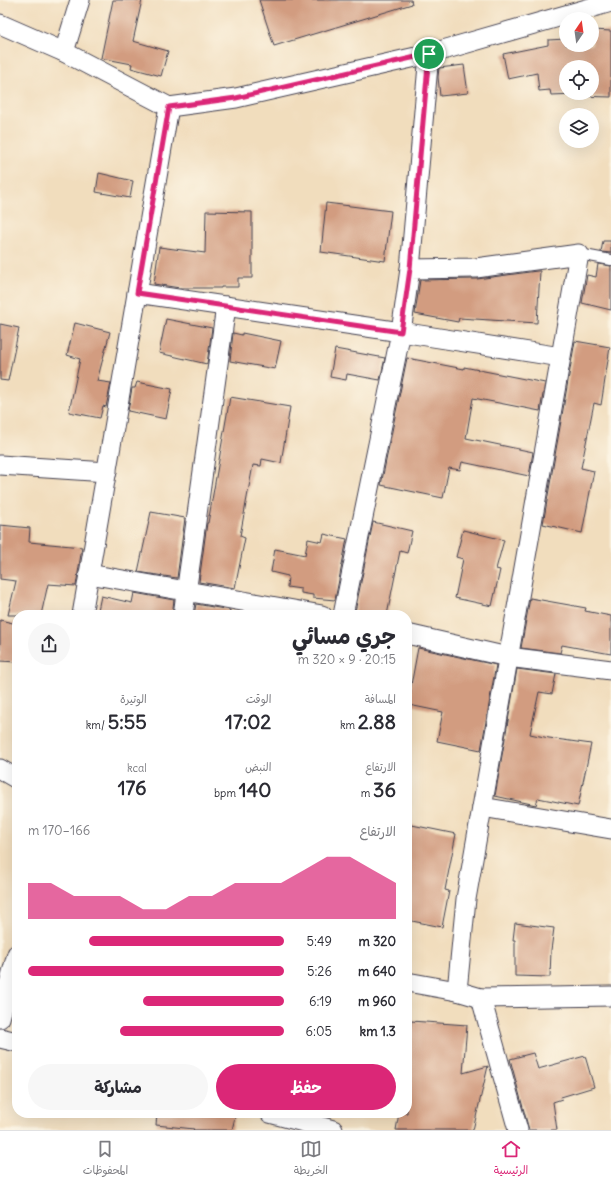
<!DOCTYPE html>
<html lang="ar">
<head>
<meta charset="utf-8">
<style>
  :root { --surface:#fff; --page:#f7f7f7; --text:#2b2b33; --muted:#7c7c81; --line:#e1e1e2; --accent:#db2777 }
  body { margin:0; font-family:Delius,"Playpen Sans Arabic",sans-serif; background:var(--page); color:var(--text); direction:rtl; height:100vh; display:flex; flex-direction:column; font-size:15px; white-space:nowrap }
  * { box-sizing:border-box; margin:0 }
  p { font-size:13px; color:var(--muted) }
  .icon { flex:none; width:22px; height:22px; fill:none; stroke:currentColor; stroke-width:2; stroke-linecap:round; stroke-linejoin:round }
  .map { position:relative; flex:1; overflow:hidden; direction:ltr }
  .details { position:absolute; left:12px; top:610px; width:400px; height:508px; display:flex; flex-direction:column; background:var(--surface); border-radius:16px; box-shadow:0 4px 16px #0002; direction:rtl }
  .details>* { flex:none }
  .needle { width:26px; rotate:13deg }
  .fabs { position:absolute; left:559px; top:12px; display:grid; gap:8px }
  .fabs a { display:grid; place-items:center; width:40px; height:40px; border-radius:50%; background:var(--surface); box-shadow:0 4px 16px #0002; font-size:20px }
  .pin { position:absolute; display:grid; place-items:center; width:34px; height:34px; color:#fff; margin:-17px; border:2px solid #fff; border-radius:50%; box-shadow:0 1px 4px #0007 }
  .round { display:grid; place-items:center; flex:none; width:42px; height:42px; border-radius:21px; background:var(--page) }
  .overview { display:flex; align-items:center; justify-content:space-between; height:68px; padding:0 16px }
  h1 { font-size:22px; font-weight:700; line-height:30px }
  .figures { display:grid; grid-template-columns:repeat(3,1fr); gap:6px; height:68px; padding:4px 16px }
  .figures div { display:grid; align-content:center }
  .figures b { font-size:20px; font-weight:700 }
  .figures small { font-size:11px; font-weight:400 }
  .figures p { font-size:11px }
  .chart { height:112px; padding:8px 16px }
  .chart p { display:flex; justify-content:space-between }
  .chart svg { width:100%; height:72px; margin-top:4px; fill:var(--accent); opacity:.7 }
  .button { display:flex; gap:8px; margin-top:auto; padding:8px 16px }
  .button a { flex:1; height:46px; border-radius:24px; background:var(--accent); color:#fff; font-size:16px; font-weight:700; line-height:46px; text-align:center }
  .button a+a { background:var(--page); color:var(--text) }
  ul { padding:0 16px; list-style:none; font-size:13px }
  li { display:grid; grid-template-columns:64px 48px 1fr; align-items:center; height:30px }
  li i { height:10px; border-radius:5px; background:var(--accent) }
  .dock { display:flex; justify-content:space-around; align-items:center; height:56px; border-top:1px solid var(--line); background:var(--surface); font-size:11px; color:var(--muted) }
  .dock a { display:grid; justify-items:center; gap:2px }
  .dock .active { color:var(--accent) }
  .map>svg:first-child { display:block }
</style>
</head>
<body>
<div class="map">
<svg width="611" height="1130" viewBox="0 0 611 1130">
  <rect width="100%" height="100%" fill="#fcf5e5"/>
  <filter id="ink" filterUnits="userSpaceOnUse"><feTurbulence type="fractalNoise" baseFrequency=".025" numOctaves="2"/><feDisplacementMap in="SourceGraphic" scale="8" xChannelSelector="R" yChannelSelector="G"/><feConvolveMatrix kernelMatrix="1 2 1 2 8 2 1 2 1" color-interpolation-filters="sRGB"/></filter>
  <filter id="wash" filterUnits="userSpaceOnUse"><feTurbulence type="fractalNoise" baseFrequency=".012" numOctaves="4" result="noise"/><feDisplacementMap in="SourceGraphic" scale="16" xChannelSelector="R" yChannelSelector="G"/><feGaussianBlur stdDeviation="0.9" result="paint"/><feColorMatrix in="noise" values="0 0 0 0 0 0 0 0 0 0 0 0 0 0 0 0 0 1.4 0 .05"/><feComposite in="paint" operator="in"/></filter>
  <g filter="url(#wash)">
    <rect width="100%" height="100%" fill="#f1ddbd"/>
    <g id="blocks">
      <g fill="#d29c80" fill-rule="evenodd">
        <polygon points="113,0 142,0 133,41 168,51 161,76 131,68 132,64 101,58"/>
        <polygon points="259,0 411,0 412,4 274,46"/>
        <path d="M592 30 611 31V97L576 96V94L551 95 550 90 539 91 537 73 508 79 503 54 548 45V40L566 39V45H592ZM566 67H592V93H566Z"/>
        <polygon points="464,65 468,93 440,96 438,77 439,68"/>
        <polygon points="99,173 133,181 130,198 96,192"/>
        <polygon points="326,203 391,211 385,261 321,252"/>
        <polygon points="206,211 252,212 252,278 238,278 238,287 221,287 221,288 180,288 154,284 159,247 205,253"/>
        <polygon points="603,241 611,241 611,253 601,252"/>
        <polygon points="598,264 611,266 611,310 582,303 587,275 596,277"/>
        <polygon points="537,271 540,271 537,323 459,318 458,322 415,314 420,280 477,279"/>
        <polygon points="166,319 212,328 207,364 159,353"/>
        <polygon points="75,323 110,332 97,381 111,383 106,407 103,406 100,418 69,412 80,359 67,355"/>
        <polygon points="0,324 19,328 8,381 0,380"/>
        <polygon points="233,333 242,335 242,333 281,341 275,369 230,361"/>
        <polygon points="575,341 610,347 601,405 594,403 581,468 594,471 582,533 543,524"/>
        <polygon points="335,349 385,358 380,380 347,374 346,380 330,377"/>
        <polygon points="407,358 464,369 464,367 545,383 540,411 473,398 466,438 533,452 529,476 462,462 460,470 449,468 443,498 381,485"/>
        <polygon points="137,382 172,389 166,419 128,411 132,388 135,388"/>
        <polygon points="230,397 290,407 281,463 262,459 261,466 253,465 240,536 245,538 235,588 199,582 207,523 208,523"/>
        <polygon points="151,512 185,518 177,578 138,572"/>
        <polygon points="373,522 412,531 407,553 400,551 387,615 368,615 355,612"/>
        <polygon points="0,525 30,528 29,542 82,547 76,586 48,584 41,615 8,615 16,581 0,579"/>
        <polygon points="463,530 504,540 496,569 500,570 492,606 455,598 463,559 456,557"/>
        <polygon points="324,534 347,539 335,600 313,598 313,595 301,593 301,589 287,587 288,576 271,572 275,549 305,555 308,539 322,542"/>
        <polygon points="134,593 174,600 172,615 97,615 101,596 132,603"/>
        <polygon points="530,598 586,608 585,611 611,616 611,654 562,645 560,653 521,648"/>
        <polygon points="196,604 230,610 229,615 194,615"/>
        <polygon points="0,620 17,624 17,662 0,661"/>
        <polygon points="418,648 496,665 481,750 437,741 443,712 409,705 411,691 410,691"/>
        <polygon points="517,669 556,674 552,694 539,692 530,734 549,738 591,744 578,806 538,798 536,805 495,796"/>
        <polygon points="407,824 456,834 445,890 449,891 442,927 407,920"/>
        <polygon points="515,923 554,928 551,950 550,977 515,976 515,940 513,940"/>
        <polygon points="411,1021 467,1025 463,1073 488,1066 473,1130 396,1130 399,1113 407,1113 408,1067"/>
        <polygon points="533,1053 538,1069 585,1056 594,1087 561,1097 562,1099 553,1102 557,1130 529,1130 510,1059"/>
        <polygon points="157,1113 236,1113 232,1130 193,1130 194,1129 156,1125"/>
      </g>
    </g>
  </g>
  <g filter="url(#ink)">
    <use href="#blocks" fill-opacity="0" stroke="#413e4e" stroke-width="1"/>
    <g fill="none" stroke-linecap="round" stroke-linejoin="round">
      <g stroke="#413e4e" stroke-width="12">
        <polyline id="service" points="579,254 611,260"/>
      </g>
      <g stroke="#413e4e" stroke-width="21">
        <g id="minor">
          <polyline points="0,24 64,52 169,107 236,98 429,54 611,2"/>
          <polyline points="64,52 80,0"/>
          <polyline points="410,269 429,54"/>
          <polyline points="137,293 401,332 343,615"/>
          <polyline points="0,465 107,472"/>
          <polyline points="89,574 322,615"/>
          <polyline points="82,615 169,107"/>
          <polyline points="183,615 226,306"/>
          <polyline points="407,634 508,657 611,670"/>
          <polyline points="0,769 17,779"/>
          <polyline points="482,807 611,829"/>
          <polyline points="407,982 457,991 481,998 611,996"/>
          <polyline points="457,991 466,899 579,254 476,268 410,269 401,332 561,357"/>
          <polyline points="481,998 518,1130"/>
          <polyline points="0,1018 17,954"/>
          <polyline points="0,1038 17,1042"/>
          <polyline points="270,1113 333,1130"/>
        </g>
      </g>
      <use href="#service" stroke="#fff" stroke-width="10"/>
      <use href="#minor" stroke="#fff" stroke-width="19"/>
    </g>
  </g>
  <g fill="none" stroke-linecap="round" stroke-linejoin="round" filter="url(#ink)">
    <g stroke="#fff" stroke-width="8">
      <polygon id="route" points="429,54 410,269 401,332 137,293 169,107 236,98"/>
    </g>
    <use href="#route" stroke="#db2777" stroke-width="5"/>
  </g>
</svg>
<div class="fabs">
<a><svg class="needle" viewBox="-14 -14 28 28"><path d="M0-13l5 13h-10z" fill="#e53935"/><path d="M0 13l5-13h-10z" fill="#7c7c81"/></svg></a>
<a><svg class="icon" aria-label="locate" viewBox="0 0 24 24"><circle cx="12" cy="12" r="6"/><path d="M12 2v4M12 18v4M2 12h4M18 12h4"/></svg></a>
<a><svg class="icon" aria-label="layers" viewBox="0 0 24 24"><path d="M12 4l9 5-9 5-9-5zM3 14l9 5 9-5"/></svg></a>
</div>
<div class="pin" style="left:429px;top:54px;background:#1e9e55"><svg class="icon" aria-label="arrive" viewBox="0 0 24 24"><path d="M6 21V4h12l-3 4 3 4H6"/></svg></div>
<section class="details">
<div class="overview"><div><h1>جري مسائي</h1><p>20:15 · 9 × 320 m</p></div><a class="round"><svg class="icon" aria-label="share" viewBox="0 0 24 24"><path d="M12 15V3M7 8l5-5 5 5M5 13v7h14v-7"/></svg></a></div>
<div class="figures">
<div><p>المسافة</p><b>2.88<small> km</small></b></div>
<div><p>الوقت</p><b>17:02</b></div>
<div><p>الوتيرة</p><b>5:55<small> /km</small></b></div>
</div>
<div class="figures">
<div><p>الارتفاع</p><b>36<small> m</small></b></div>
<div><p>النبض</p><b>140<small> bpm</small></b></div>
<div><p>kcal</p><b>176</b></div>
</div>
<div class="chart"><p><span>الارتفاع</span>166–170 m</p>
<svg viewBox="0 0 160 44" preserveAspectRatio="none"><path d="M0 44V22L10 22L20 30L30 30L40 30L50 38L60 38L70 30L80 30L90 22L100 22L110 22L120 14L130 6L140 6L150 14L160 22V44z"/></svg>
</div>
<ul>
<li><b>320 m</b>5:49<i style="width:76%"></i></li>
<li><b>640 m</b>5:26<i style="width:100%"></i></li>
<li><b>960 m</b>6:19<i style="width:55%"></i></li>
<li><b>1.3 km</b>6:05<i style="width:64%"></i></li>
</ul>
<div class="button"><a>حفظ</a><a>مشاركة</a></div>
</section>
</div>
<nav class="dock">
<a class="active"><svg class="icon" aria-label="home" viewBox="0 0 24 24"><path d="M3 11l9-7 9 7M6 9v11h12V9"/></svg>الرئيسية</a>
<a><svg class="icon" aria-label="map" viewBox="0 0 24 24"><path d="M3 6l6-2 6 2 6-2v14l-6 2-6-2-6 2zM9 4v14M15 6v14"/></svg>الخريطة</a>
<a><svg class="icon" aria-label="saved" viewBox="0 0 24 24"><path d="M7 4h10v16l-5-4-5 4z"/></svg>المحفوظات</a>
</nav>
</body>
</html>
